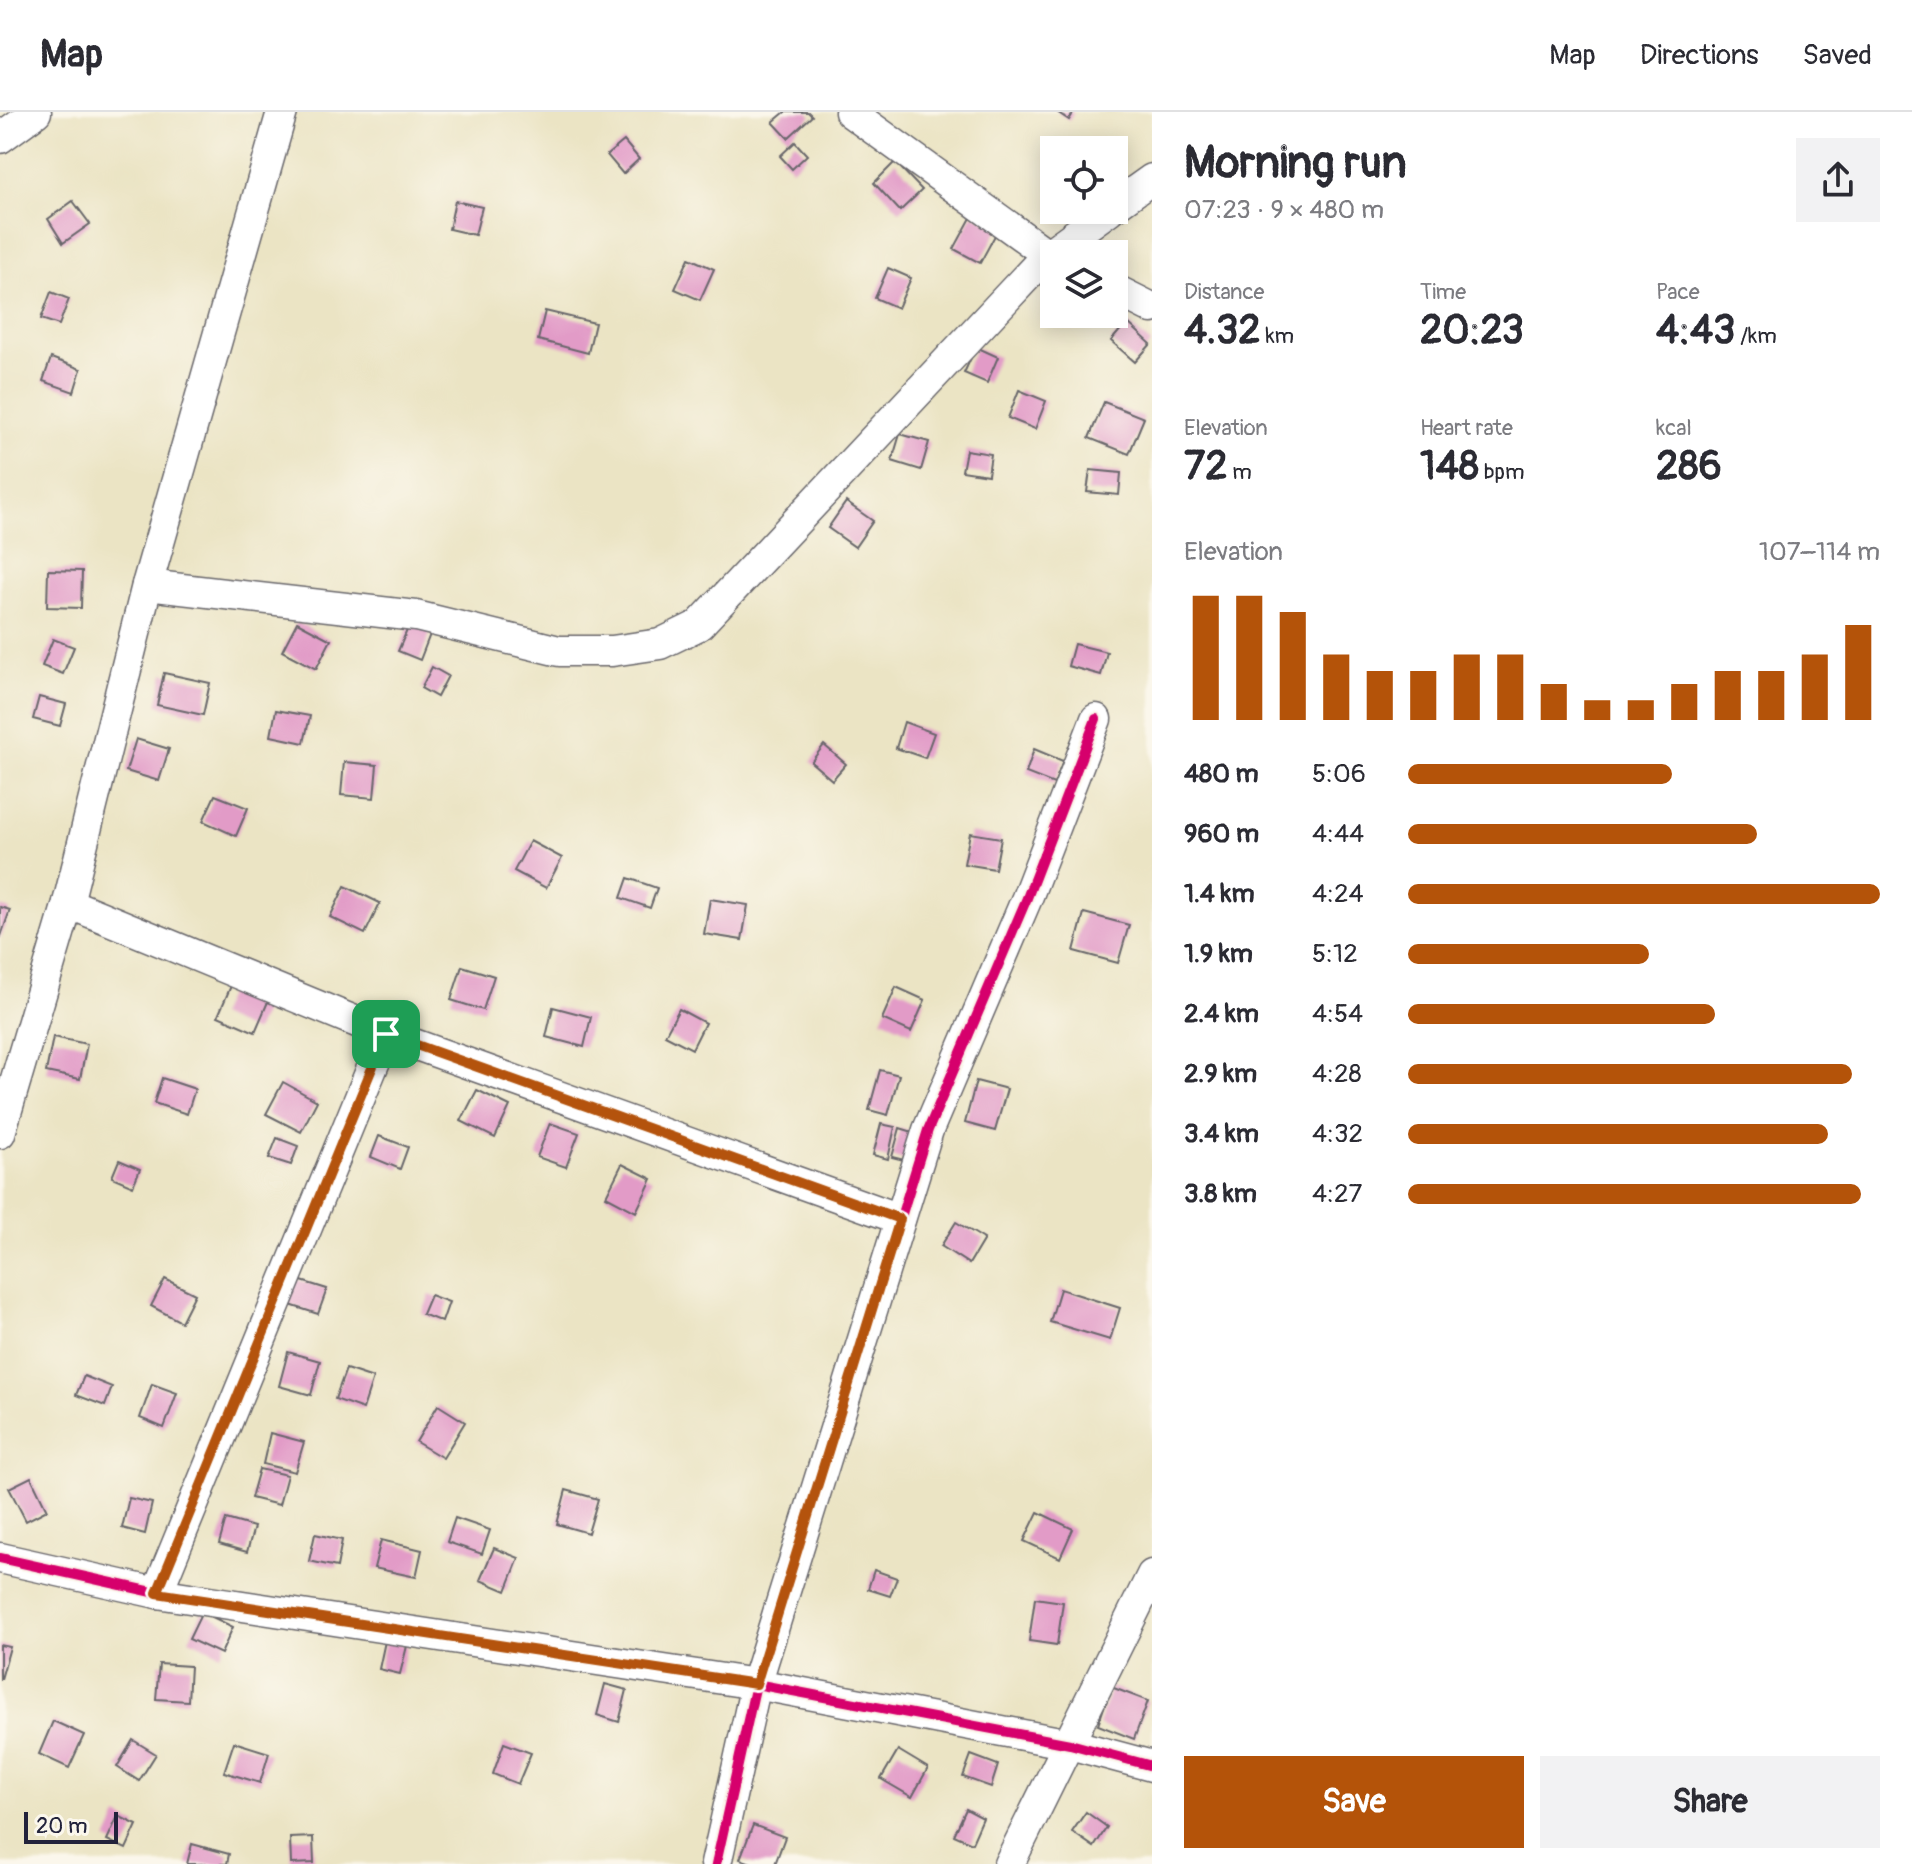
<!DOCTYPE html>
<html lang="en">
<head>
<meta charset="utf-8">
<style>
  :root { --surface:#fff; --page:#f2f2f3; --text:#2b2b33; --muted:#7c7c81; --line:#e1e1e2; --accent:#b45309 }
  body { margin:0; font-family:Pangolin,sans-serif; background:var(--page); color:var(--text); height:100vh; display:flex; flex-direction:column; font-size:30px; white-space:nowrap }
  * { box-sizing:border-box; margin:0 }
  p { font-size:26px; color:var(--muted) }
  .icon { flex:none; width:44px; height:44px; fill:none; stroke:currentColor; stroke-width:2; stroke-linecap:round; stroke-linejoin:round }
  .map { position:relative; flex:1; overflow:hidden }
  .details { display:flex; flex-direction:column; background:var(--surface); width:760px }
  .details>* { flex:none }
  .fabs { position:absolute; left:1040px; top:24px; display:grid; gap:16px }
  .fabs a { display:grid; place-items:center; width:88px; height:88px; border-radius:0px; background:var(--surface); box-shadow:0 4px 20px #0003; font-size:40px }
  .scale { position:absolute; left:24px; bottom:20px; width:94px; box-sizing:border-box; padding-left:8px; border:4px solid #22223b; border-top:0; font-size:22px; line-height:28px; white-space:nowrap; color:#22223b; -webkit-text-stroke:6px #fbf7ec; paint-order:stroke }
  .pin { position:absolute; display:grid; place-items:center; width:68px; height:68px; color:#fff; margin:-34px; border-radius:16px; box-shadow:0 4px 12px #0006 }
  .round { display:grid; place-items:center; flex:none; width:84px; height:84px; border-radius:0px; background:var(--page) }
  .head { display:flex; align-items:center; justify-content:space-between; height:136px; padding:0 32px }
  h1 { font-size:44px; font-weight:800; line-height:60px }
  .figures { display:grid; grid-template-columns:repeat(3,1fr); gap:12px; height:136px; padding:8px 32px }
  .figures div { display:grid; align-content:center }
  .figures b { font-size:40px; font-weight:800 }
  .figures small { font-size:22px; font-weight:400 }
  .figures p { font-size:22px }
  .chart { height:224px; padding:16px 32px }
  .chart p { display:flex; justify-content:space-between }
  .chart svg { width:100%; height:144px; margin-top:8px; stroke:var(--accent); stroke-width:6 }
  .button { display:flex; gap:16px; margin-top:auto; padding:16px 32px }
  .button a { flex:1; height:92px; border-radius:0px; background:var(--accent); color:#fff; font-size:32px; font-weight:800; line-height:92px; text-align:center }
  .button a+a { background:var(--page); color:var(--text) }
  ul { padding:0 32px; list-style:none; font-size:26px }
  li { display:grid; grid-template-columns:128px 96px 1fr; align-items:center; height:60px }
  li i { height:20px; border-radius:10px; background:var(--accent) }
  header { display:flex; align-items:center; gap:48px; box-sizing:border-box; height:112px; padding:0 40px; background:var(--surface); border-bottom:2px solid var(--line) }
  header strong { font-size:38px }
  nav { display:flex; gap:44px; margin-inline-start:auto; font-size:28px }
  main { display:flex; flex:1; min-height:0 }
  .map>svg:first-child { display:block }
</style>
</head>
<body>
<header>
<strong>Map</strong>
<nav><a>Map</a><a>Directions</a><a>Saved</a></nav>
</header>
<main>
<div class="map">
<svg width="1152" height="1752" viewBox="0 0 1152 1752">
  <rect width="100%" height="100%" fill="#fbf7ec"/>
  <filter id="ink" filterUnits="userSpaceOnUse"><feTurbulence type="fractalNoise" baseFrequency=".0125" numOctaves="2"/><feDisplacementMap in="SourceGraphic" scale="16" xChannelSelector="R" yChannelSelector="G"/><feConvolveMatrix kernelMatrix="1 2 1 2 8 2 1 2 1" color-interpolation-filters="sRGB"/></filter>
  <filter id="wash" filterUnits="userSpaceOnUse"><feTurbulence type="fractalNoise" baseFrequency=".006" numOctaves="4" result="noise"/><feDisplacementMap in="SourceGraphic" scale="32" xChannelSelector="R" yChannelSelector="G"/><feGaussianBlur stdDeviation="1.8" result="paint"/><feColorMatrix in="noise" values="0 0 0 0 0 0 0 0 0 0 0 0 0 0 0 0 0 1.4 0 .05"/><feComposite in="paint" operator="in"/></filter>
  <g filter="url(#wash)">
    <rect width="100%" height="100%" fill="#ebe4c4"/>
    <g id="blocks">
      <g fill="#e29bc7">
        <polygon points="785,0 808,0 812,4 788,26 773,10"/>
        <polygon points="1057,0 1074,0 1069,8"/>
        <polygon points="624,29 639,47 623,62 607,43"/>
        <polygon points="795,30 807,43 792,57 780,44"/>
        <polygon points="895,50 922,78 900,99 874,71"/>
        <polygon points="73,89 90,112 63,131 48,107"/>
        <polygon points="455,89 482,95 475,123 449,117"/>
        <polygon points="973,102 999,116 980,151 954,137"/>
        <polygon points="689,146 714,157 700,188 675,177"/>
        <polygon points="888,156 911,166 898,196 875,186"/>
        <polygon points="51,180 69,187 59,213 41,207"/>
        <polygon points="545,199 595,211 588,241 538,228"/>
        <polygon points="1084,202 1107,202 1099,213"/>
        <polygon points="1127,210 1151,232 1135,250 1111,229"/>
        <polygon points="976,235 998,245 987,271 964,261"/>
        <polygon points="51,246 81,257 74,280 43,269"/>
        <polygon points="1019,278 1046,289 1035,317 1008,306"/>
        <polygon points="1104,290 1144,306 1129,342 1089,326"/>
        <polygon points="900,322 929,330 921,358 892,349"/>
        <polygon points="966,338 991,342 988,363 962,359"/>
        <polygon points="1090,358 1121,361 1119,383 1087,380"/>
        <polygon points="846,390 873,409 855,435 828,416"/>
        <polygon points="48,458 82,459 81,496 47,495"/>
        <polygon points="411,509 432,517 420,548 398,539"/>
        <polygon points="297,510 331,528 316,557 282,539"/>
        <polygon points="53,527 74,535 63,562 42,554"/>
        <polygon points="1074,532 1107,540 1101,563 1068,554"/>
        <polygon points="432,555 448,564 437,585 421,576"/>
        <polygon points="164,561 210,571 203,603 157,593"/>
        <polygon points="39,585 66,592 60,614 33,607"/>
        <polygon points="276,598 310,604 304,631 271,624"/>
        <polygon points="904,610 934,621 925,646 896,636"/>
        <polygon points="136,627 169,637 159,669 126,659"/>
        <polygon points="824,633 846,652 832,668 811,650"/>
        <polygon points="1034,637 1063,649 1054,672 1026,661"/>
        <polygon points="344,650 377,653 374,686 341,683"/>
        <polygon points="215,683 248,696 236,724 203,709"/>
        <polygon points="970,721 1001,726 995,757 964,752"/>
        <polygon points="530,729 562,746 546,776 514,759"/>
        <polygon points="628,766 657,776 650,796 621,786"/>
        <polygon points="345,774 380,791 365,822 330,805"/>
        <polygon points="710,787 748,793 742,828 704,822"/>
        <polygon points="0,795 10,798 0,827"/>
        <polygon points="1084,801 1129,813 1118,851 1074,839"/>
        <polygon points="462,854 494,864 483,898 451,888"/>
        <polygon points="233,869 270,885 255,920 218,904"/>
        <polygon points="896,875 925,888 911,920 882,907"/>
        <polygon points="553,895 591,905 584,935 546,925"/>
        <polygon points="679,897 705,911 692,937 665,923"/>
        <polygon points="53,925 87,932 80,967 46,960"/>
        <polygon points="880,958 899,963 888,1003 869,998"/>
        <polygon points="162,966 195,977 187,1002 154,991"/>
        <polygon points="976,969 1007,977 995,1019 965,1011"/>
        <polygon points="283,970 317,989 301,1020 266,1002"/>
        <polygon points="477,978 510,994 495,1026 461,1009"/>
        <polygon points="550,1011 579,1021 566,1055 537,1045"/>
        <polygon points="881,1012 895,1015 888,1047 873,1043"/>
        <polygon points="900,1016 916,1021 908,1049 892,1045"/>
        <polygon points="379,1024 408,1035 400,1057 371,1045"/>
        <polygon points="277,1026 298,1034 291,1053 269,1046"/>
        <polygon points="119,1048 140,1057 133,1074 112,1065"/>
        <polygon points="622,1052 652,1067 636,1100 606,1084"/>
        <polygon points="956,1110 984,1127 969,1152 941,1134"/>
        <polygon points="165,1167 195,1182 181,1210 151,1194"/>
        <polygon points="295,1167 327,1177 318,1202 287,1192"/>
        <polygon points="1060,1177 1120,1196 1110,1228 1050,1210"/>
        <polygon points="430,1183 449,1190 442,1210 422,1202"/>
        <polygon points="288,1240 320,1249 311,1283 279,1274"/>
        <polygon points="346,1257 373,1266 363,1297 335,1287"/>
        <polygon points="84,1264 112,1275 105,1294 76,1283"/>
        <polygon points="152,1272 177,1281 164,1316 140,1306"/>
        <polygon points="438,1293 465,1310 443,1346 416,1330"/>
        <polygon points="270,1321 304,1330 295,1360 263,1352"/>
        <polygon points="259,1357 287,1363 279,1393 251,1386"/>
        <polygon points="31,1365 47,1398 26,1409 9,1376"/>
        <polygon points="566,1378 598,1387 588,1421 557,1412"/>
        <polygon points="129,1386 152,1391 145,1422 122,1416"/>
        <polygon points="1038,1400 1073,1417 1060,1446 1024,1429"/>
        <polygon points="455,1406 490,1418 482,1442 447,1430"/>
        <polygon points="226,1407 254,1415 247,1440 219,1432"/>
        <polygon points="315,1422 342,1428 337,1455 309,1449"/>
        <polygon points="381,1428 422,1438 416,1465 374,1456"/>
        <polygon points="494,1436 519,1446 506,1479 480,1468"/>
        <polygon points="874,1458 897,1466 890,1484 868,1477"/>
        <polygon points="1035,1486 1063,1490 1057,1533 1029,1529"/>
        <polygon points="202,1500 233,1515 221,1542 189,1527"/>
        <polygon points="385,1529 407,1534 400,1562 379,1557"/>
        <polygon points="0,1533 10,1535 1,1567 0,1567"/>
        <polygon points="159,1552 190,1554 188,1589 156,1587"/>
        <polygon points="605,1572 627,1578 619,1610 597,1603"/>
        <polygon points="1111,1575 1148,1589 1134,1627 1098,1613"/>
        <polygon points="53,1609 84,1623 69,1656 39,1642"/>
        <polygon points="133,1628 156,1642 139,1669 117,1655"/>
        <polygon points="234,1630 269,1641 260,1671 224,1660"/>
        <polygon points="504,1631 531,1641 518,1672 493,1662"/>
        <polygon points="898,1638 928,1656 912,1685 881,1667"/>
        <polygon points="971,1643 998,1653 991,1675 963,1665"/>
        <polygon points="966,1697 983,1706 972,1731 954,1723"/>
        <polygon points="1086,1700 1107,1715 1094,1735 1072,1720"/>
        <polygon points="118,1704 137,1713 126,1737 107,1728"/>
        <polygon points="753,1713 785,1725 775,1752 754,1752 740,1747"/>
        <polygon points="313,1725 314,1751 291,1752 290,1726"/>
        <polygon points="192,1732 229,1742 227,1752 187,1752"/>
      </g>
    </g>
  </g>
  <g filter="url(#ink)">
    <use href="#blocks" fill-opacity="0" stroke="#68666b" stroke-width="2"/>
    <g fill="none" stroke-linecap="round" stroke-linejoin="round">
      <g stroke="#68666b" stroke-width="33">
        <g id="minor">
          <polyline points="850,0 1054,147"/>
          <polyline points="0,26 36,0"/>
          <polyline points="1114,94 1152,67"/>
          <polyline points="1114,177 1152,196"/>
          <polyline points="147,473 416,504 559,539 612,539 660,532 699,513 1047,143 1109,98"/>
          <polyline points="68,791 386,922 900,1107"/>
          <polyline points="0,1021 68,791 147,473 282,0"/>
          <polyline points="0,1446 157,1481 756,1572 1070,1632 1152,1654"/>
          <polyline points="157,1481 386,922"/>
          <polyline points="716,1752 756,1572 928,1018 1027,786 1096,607"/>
          <polyline points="1009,1752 1152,1463"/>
        </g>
      </g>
      <use href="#minor" stroke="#fff" stroke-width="30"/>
      <g stroke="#fbf7ec" stroke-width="15">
        <g id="cycleway">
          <polyline points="0,1446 157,1481 756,1572 1070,1632 1152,1654"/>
          <polyline points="716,1752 756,1572 928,1018 1027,786 1096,607"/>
        </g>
      </g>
      <use href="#cycleway" stroke="#d6006c" stroke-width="10"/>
    </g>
  </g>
  <g fill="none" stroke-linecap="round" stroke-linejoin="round" filter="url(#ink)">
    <g stroke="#fff" stroke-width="16">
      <polygon id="route" points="386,922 900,1107 756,1572 157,1481"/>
    </g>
    <use href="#route" stroke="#b45309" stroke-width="10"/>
  </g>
</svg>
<div class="fabs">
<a><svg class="icon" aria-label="locate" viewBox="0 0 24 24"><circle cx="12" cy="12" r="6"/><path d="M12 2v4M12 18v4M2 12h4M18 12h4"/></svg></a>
<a><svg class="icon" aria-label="layers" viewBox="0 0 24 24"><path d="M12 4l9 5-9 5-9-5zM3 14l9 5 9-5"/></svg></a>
</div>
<div class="scale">20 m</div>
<div class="pin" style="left:386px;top:922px;background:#1e9e55"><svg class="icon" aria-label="arrive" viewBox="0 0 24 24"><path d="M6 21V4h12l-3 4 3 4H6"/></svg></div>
</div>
<section class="details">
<div class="head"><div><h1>Morning run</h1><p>07:23 · 9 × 480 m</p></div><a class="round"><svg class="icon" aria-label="share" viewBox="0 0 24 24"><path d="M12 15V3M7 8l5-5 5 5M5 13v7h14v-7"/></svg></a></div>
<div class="figures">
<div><p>Distance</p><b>4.32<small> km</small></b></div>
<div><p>Time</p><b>20:23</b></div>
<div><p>Pace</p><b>4:43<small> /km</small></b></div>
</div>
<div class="figures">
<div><p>Elevation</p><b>72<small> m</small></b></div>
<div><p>Heart rate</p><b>148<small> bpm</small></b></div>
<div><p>kcal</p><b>286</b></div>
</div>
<div class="chart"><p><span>Elevation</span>107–114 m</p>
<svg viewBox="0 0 160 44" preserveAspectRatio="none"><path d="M5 44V6M15 44V6M25 44V11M35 44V24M45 44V29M55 44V29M65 44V24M75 44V24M85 44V33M95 44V38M105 44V38M115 44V33M125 44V29M135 44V29M145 44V24M155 44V15"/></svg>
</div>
<ul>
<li><b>480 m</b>5:06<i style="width:56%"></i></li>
<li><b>960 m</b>4:44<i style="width:74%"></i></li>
<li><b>1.4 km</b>4:24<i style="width:100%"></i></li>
<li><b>1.9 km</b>5:12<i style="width:51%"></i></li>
<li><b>2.4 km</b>4:54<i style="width:65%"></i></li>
<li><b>2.9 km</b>4:28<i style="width:94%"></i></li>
<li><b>3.4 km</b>4:32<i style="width:89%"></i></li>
<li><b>3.8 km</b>4:27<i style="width:96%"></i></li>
</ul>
<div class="button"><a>Save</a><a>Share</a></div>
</section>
</main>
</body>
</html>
